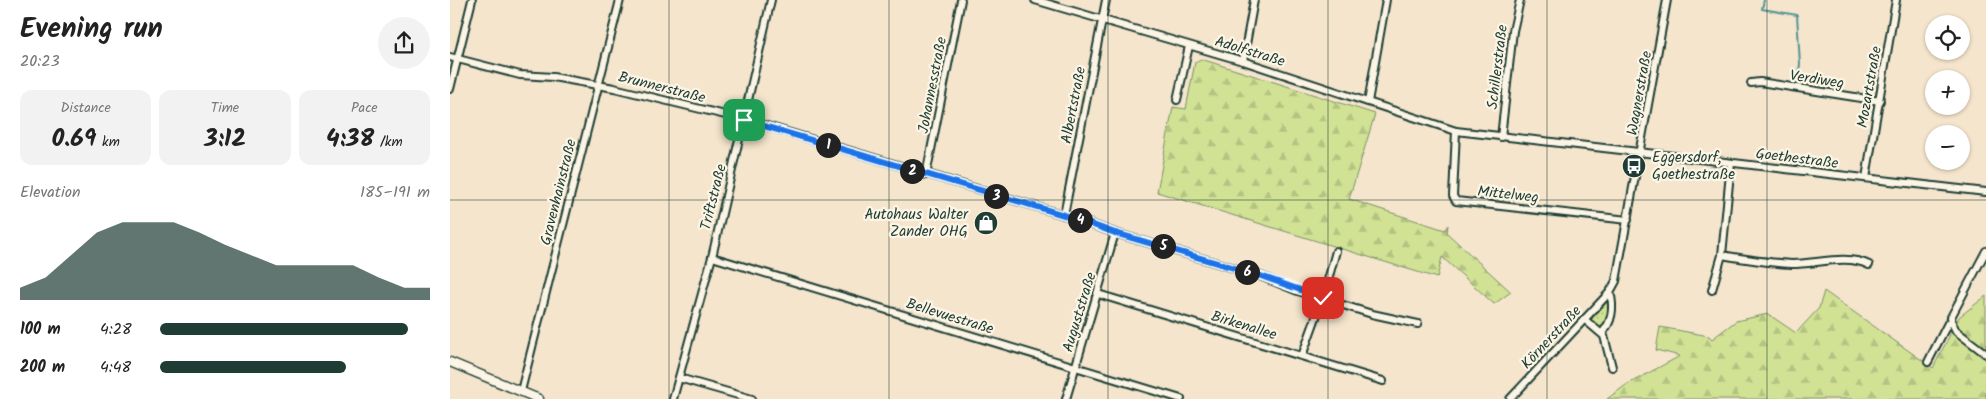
<!DOCTYPE html>
<html lang="en">
<head>
<meta charset="utf-8">
<style>
  :root { --surface:#fff; --page:#f2f2f2; --text:#222; --muted:#767676; --accent:#1f3d34 }
  body { margin:0; font-family:Kalam,sans-serif; background:var(--page); color:var(--text); height:100vh; display:flex; flex-direction:column; font-size:19px; white-space:nowrap }
  * { box-sizing:border-box; margin:0 }
  p { font-size:16px; color:var(--muted) }
  .icon { flex:none; width:28px; height:28px; fill:none; stroke:currentColor; stroke-width:2; stroke-linecap:round; stroke-linejoin:round }
  .map { position:relative; flex:1; overflow:hidden }
  .side { display:flex; flex-direction:column; background:var(--surface); width:450px }
  .side>* { flex:none }
  .tools { position:absolute; left:1475px; top:15px; display:grid; gap:10px }
  .tools a { display:grid; place-items:center; width:45px; height:45px; border-radius:50%; background:var(--surface); box-shadow:0 1px 4px #0004; font-size:25px }
  .pin { position:absolute; display:grid; place-items:center; width:42px; height:42px; color:#fff; margin:-21px; border-radius:10px; box-shadow:0 2px 8px #0006 }
  .km { position:absolute; width:25px; height:25px; margin:-12px; border-radius:50%; background:#222; color:#fff; font-size:14px; line-height:25px; text-align:center }
  .round { display:grid; place-items:center; flex:none; width:52px; height:52px; border-radius:26px; background:var(--page) }
  .summary { display:flex; align-items:center; justify-content:space-between; height:85px; padding:0 20px }
  h1 { font-size:28px; font-weight:800; line-height:38px }
  .figures { display:grid; grid-template-columns:repeat(3,1fr); gap:8px; height:85px; padding:5px 20px }
  .figures div { display:grid; align-content:center; border-radius:12px; background:var(--page); text-align:center }
  .figures b { font-size:25px; font-weight:800 }
  .figures small { font-size:14px; font-weight:400 }
  .figures p { font-size:14px }
  .chart { height:140px; padding:10px 20px }
  .chart p { display:flex; justify-content:space-between }
  .chart svg { width:100%; height:90px; margin-top:5px; fill:var(--accent); opacity:.7 }
  ul { padding:0 20px; list-style:none; font-size:16px }
  li { display:grid; grid-template-columns:80px 60px 1fr; align-items:center; height:38px }
  li i { height:12px; border-radius:6px; background:var(--accent) }
  main { display:flex; flex:1; min-height:0 }
  .map>svg:first-child { display:block }
</style>
</head>
<body>
<main>
<section class="side">
<div class="summary"><div><h1>Evening run</h1><p>20:23</p></div><a class="round"><svg class="icon" aria-label="share" viewBox="0 0 24 24"><path d="M12 15V3M7 8l5-5 5 5M5 13v7h14v-7"/></svg></a></div>
<div class="figures">
<div><p>Distance</p><b>0.69<small> km</small></b></div>
<div><p>Time</p><b>3:12</b></div>
<div><p>Pace</p><b>4:38<small> /km</small></b></div>
</div>
<div class="chart"><p><span>Elevation</span>185–191 m</p>
<svg viewBox="0 0 160 44" preserveAspectRatio="none"><path d="M0 44V38L10 33L20 22L30 11L40 6L50 6L60 6L70 11L80 17L90 22L100 27L110 27L120 27L130 27L140 33L150 38L160 38V44z"/></svg>
</div>
<ul>
<li><b>100 m</b>4:28<i style="width:92%"></i></li>
<li><b>200 m</b>4:48<i style="width:69%"></i></li>
</ul>
</section>
<div class="map">
<svg width="1536" height="399" viewBox="0 0 1536 399">
  <defs>
    <pattern id="grass-dots" width="8" height="8" patternUnits="userSpaceOnUse" patternTransform="scale(1.25)"><rect width="8" height="8" fill="#d1e295"/><path d="M2 2h.1M6 6h.1" fill="none" stroke="#b3c381" stroke-width="1.8" stroke-linecap="round"/></pattern>
    <pattern id="forest-firs" width="22" height="20" patternUnits="userSpaceOnUse" patternTransform="scale(1.25)"><rect width="22" height="20" fill="#d1e295"/><path d="M5 1l3.5 6h-7zM16 11l3.5 6h-7z" fill="#b3c381"/></pattern>
  </defs>
  <rect width="100%" height="100%" fill="#f5e5cd"/>
  <filter id="ink" filterUnits="userSpaceOnUse"><feTurbulence type="fractalNoise" baseFrequency=".02" numOctaves="2"/><feDisplacementMap in="SourceGraphic" scale="10" xChannelSelector="R" yChannelSelector="G"/><feConvolveMatrix kernelMatrix="1 2 1 2 8 2 1 2 1" color-interpolation-filters="sRGB"/></filter>
  <g filter="url(#ink)">
    <polygon fill="url(#grass-dots)" stroke="#789064" points="1158,301 1161,308 1155,327 1146,327 1140,321"/>
    <g fill="url(#forest-firs)" stroke="#789064">
      <polygon points="751,59 925,114 899,199 995,230 998,225 997,233 1061,292 1044,304 992,257 987,278 707,192 723,107 736,109 745,62"/>
      <polygon points="1374,291 1483,368 1509,317 1536,296 1536,399 1157,399 1176,385 1230,356 1206,350 1210,327 1259,336 1262,339 1286,321 1318,314 1346,333 1369,308"/>
    </g>
    <g fill="none" stroke-linecap="round" stroke-linejoin="round">
      <polyline stroke="#569392" stroke-width="2" points="1314,0 1312,9 1347,15 1350,64 1347,84"/>
      <g stroke="#1f3d34" stroke-width="10">
        <g id="minor">
          <polyline points="585,0 793,61 1006,131 1536,192"/>
          <polyline points="0,57 70,75 103,77 164,88 300,121 624,218 665,233 808,275 848,291 922,314 968,324"/>
          <polyline points="793,61 804,0"/>
          <polyline points="1301,83 1310,82 1430,101"/>
          <polyline points="0,89 22,0"/>
          <polyline points="727,100 739,46"/>
          <polyline points="918,102 936,0"/>
          <polyline points="1006,131 1003,196 1006,201 1178,220"/>
          <polyline points="1051,137 1063,31 1070,0"/>
          <polyline points="476,175 511,0"/>
          <polyline points="1416,178 1446,0"/>
          <polyline points="614,215 656,0"/>
          <path d="M1272 255C1295 259 1318 263 1342 264 1366 264 1397 254 1419 265"/>
          <polyline points="262,257 731,399"/>
          <polyline points="1262,290 1272,255 1281,163"/>
          <polyline points="648,294 933,381"/>
          <polyline points="1134,319 1154,336 1162,367"/>
          <polyline points="1502,323 1501,317 1536,251"/>
          <polyline points="1502,323 1506,331 1536,354"/>
          <path d="M1152 333C1163 321 1164 307 1160 292"/>
          <polyline points="852,356 873,298 886,251"/>
          <polyline points="1478,362 1498,323 1502,323"/>
          <polyline points="229,378 302,399"/>
          <polyline points="71,391 170,0"/>
          <polyline points="223,399 262,257 321,0"/>
          <polyline points="616,399 665,233"/>
          <polyline points="1060,399 1160,292 1166,281 1217,0"/>
        </g>
      </g>
      <g stroke="#1f3d34" stroke-width="11">
        <polyline id="tertiary" points="0,362 89,399"/>
      </g>
      <use href="#minor" stroke="#fcf5e5" stroke-width="6"/>
      <use href="#tertiary" stroke="#fcf5e5" stroke-width="8"/>
    </g>
  </g>
  <g fill="none" stroke-linecap="round" stroke-linejoin="round" filter="url(#ink)">
    <g stroke="#fff" stroke-width="10">
      <polyline id="route" points="294,120 624,218 665,233 808,275 873,298"/>
    </g>
    <use href="#route" stroke="#1a73e8" stroke-width="6"/>
  </g>
  <path fill="none" stroke="#1f3d34" stroke-width="1" stroke-opacity="0.55" d="M219 0V399M439 0V399M658 0V399M878 0V399M1097 0V399M1317 0V399M0 200H1536"/>
  <defs>
    <g id="bus-disc" transform="scale(1.25)"><circle r="9.5" fill="#1f3d34" stroke="#fcf5e5"/><path d="M-5-6H5V4H4V6H2V4H-2V6H-4V4H-5ZM-3.5-4V0h7V-4ZM-3.5 1.2v1.5H-2V1.2ZM2 1.2v1.5H3.5V1.2Z" fill="#fff"/></g>
    <g id="shop-disc" transform="scale(1.25)"><circle r="9.5" fill="#1f3d34" stroke="#fcf5e5"/><path d="M-5-2.5h2.3a2.7 3.5 0 0 1 5.4 0H5L5.5 6h-11ZM-1.5-2.5h3a1.5 2.3 0 0 0-3 0Z" fill="#fff"/></g>
  </defs>
  <g fill-rule="evenodd">
    <use href="#bus-disc" x="1184" y="166"/>
    <use href="#shop-disc" x="536" y="223"/>
  </g>
  <g text-anchor="middle" stroke-width="4.5" stroke-linejoin="round" paint-order="stroke">
    <g font-size="15" fill="#1f3d34" stroke="#fcf5e5">
      <text transform="translate(800 51) rotate(17)" y="5">Adolfstraße</text>
      <text transform="translate(1047 67) rotate(-83)" y="5">Schillerstraße</text>
      <text transform="translate(1367 79) rotate(9)" y="5">Verdiweg</text>
      <text transform="translate(482 85) rotate(-79)" y="5">Johannesstraße</text>
      <text transform="translate(212 87) rotate(14)" y="5">Brunnerstraße</text>
      <text transform="translate(1419 87) rotate(-80)" y="5">Mozartstraße</text>
      <text transform="translate(1189 93) rotate(-80)" y="5">Wagnerstraße</text>
      <text transform="translate(623 105) rotate(-79)" y="5">Albertstraße</text>
      <text transform="translate(1347 158) rotate(7)" y="5">Goethestraße</text>
      <text transform="translate(108 192) rotate(-76)" y="5">Gravenhainstraße</text>
      <text transform="translate(1058 194) rotate(6)" y="5">Mittelweg</text>
      <text transform="translate(263 197) rotate(-76)" y="5">Triftstraße</text>
      <text transform="translate(629 312) rotate(-73)" y="5">Auguststraße</text>
      <text transform="translate(500 316) rotate(17)" y="5">Bellevuestraße</text>
      <text transform="translate(794 325) rotate(17)" y="5">Birkenallee</text>
      <text transform="translate(1101 337) rotate(-47)" y="5">Körnerstraße</text>
    </g>
    <g font-size="15" fill="#1f3d34" stroke="#fcf5e5" text-anchor="start">
      <text x="1202" y="162">Eggersdorf,<tspan x="1202" dy="17">Goethestraße</tspan></text>
      <text x="518" y="219" text-anchor="end">Autohaus Walter<tspan x="518" dy="17">Zander OHG</tspan></text>
    </g>
  </g>
</svg>
<div class="tools">
<a><svg class="icon" aria-label="locate" viewBox="0 0 24 24"><circle cx="12" cy="12" r="6"/><path d="M12 2v4M12 18v4M2 12h4M18 12h4"/></svg></a>
<a>+</a>
<a>−</a>
</div>
<div class="pin" style="left:294px;top:120px;background:#1e9e55"><svg class="icon" aria-label="arrive" viewBox="0 0 24 24"><path d="M6 21V4h12l-3 4 3 4H6"/></svg></div>
<div class="pin" style="left:873px;top:298px;background:#d93025"><svg class="icon" aria-label="check" viewBox="0 0 24 24"><path d="M5 12l5 5 9-10"/></svg></div>
<b class="km" style="left:378px;top:145px">1</b>
<b class="km" style="left:462px;top:171px">2</b>
<b class="km" style="left:546px;top:196px">3</b>
<b class="km" style="left:630px;top:220px">4</b>
<b class="km" style="left:713px;top:246px">5</b>
<b class="km" style="left:797px;top:272px">6</b>
</div>
</main>
</body>
</html>
